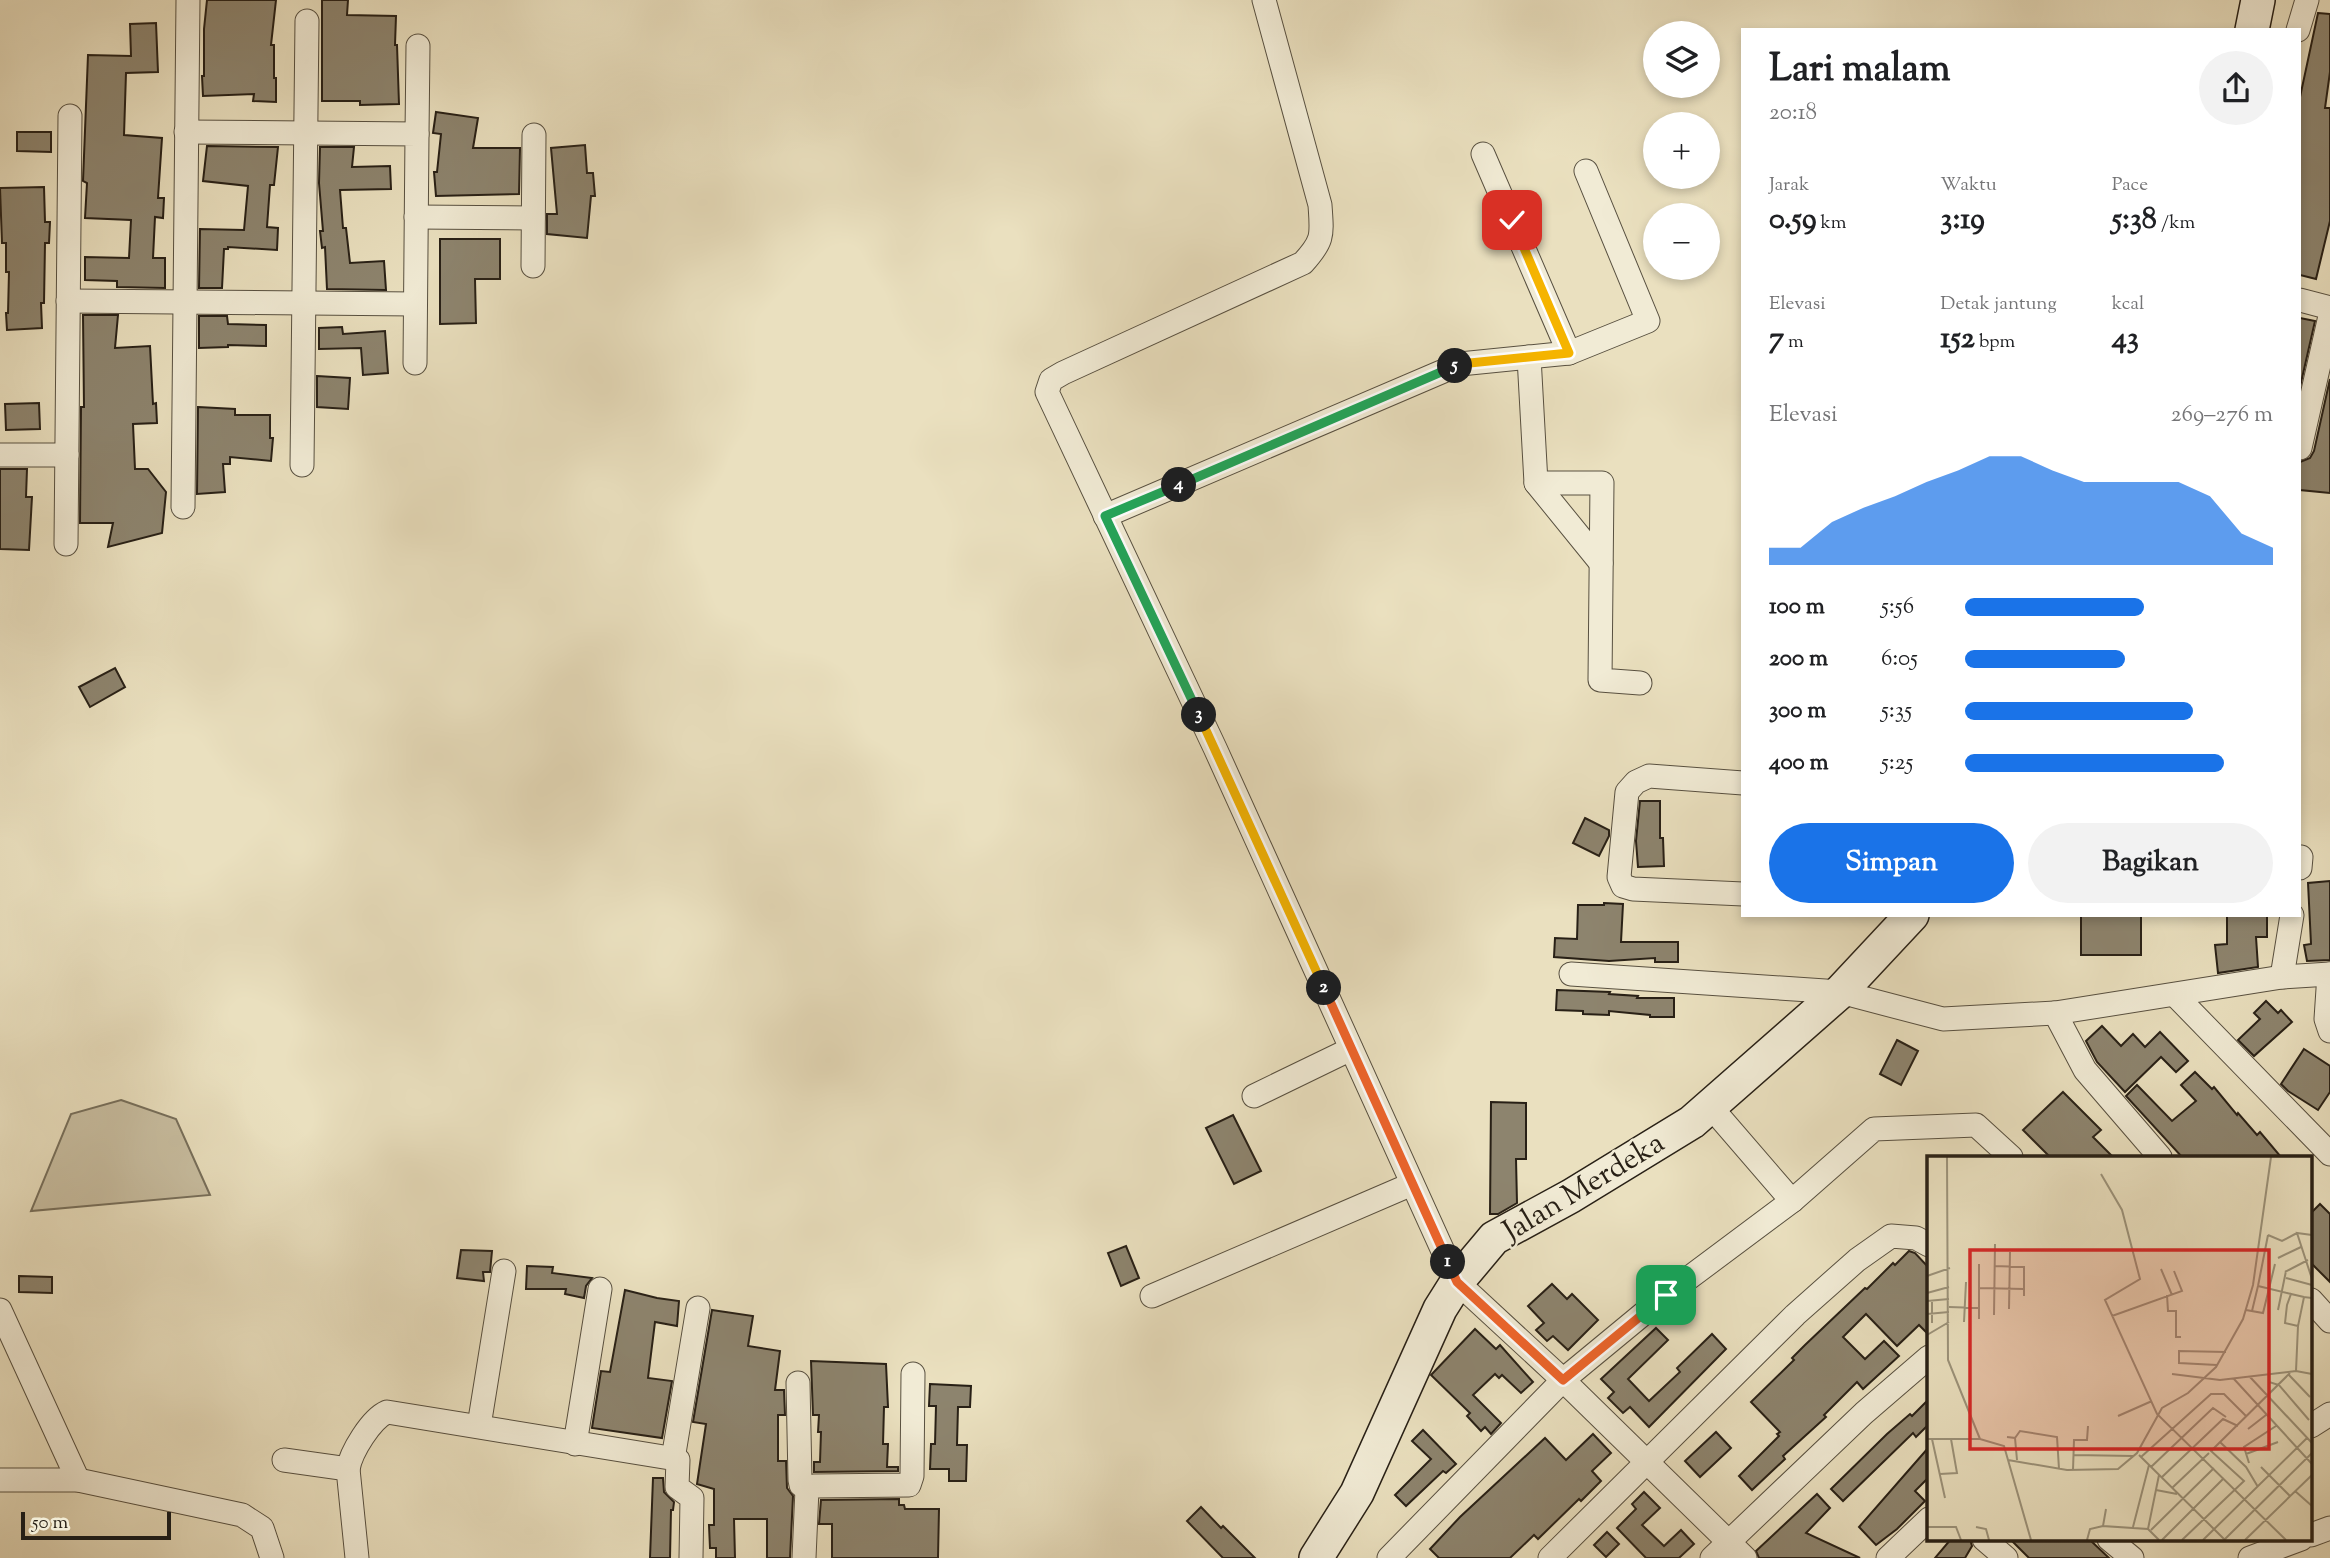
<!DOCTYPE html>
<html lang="id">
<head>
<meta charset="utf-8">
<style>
  :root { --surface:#fff; --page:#f2f2f2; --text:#202124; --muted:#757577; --accent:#1a73e8 }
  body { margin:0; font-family:"Sorts Mill Goudy",serif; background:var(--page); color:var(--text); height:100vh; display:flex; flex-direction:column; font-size:26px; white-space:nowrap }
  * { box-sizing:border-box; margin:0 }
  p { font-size:23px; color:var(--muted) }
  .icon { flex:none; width:38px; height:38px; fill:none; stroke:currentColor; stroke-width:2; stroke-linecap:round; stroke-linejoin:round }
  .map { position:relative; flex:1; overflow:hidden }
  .details { position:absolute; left:1741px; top:28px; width:560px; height:889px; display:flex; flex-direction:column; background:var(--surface); border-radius:0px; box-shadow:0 4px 10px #0003 }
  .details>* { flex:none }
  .controls { position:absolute; left:1643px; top:21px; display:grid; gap:14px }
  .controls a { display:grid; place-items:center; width:77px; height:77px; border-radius:50%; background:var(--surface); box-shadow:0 4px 10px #0003; font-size:35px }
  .scale { position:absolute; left:21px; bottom:18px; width:150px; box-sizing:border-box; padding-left:7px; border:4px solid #282016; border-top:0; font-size:19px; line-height:24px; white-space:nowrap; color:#282016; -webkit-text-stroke:5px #f1ebd5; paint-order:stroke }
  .pin { position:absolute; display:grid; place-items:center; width:60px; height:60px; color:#fff; margin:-30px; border-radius:14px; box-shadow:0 4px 10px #0006 }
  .km { position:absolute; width:35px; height:35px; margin:-18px; border-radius:50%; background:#222; color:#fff; font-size:19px; line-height:35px; text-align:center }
  .round { display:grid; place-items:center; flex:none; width:74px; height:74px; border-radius:37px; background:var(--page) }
  .head { display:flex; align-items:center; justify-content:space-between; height:119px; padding:0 28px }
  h1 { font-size:38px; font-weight:700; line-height:52px }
  .metrics { display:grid; grid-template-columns:repeat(3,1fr); gap:10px; height:119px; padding:7px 28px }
  .metrics div { display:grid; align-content:center }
  .metrics b { font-size:30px; font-weight:700 }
  .metrics small { font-size:19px; font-weight:400 }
  .metrics p { font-size:19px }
  .chart { height:196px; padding:14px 28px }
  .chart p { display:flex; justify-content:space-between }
  .chart svg { width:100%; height:126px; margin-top:7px; fill:var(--accent); opacity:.7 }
  .button { display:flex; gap:14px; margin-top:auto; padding:14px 28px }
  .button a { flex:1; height:80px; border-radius:42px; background:var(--accent); color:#fff; font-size:28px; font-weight:700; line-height:80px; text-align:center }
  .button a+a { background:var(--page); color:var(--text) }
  ul { padding:0 28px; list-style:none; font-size:23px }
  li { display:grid; grid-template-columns:112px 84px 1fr; align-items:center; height:52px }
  li i { height:18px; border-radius:9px; background:var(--accent) }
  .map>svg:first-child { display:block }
</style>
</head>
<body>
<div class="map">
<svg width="2330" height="1558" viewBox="0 0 2330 1558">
  <rect width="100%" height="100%" fill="#eae0bf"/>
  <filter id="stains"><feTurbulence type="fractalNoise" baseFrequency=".00286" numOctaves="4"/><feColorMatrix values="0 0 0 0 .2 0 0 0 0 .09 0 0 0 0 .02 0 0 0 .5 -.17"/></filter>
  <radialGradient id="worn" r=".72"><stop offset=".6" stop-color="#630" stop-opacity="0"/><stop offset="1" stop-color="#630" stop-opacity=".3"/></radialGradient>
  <polygon fill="#c9bfa2" stroke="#78705c" stroke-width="2" points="121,1100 176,1119 210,1195 31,1211 71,1114"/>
  <g fill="#8d846e" stroke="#282016" stroke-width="2">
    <polygon points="207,0 276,0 271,45 274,45 274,78 276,78 276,102 253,101 254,94 203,96 202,76 204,76 204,29"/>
    <polygon points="322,0 348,0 347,15 396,16 395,45 397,45 399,104 360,105 360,101 322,101"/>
    <polygon points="2318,13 2330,14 2330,72 2325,108 2330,108 2330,221 2316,279 2300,275 2300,97"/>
    <polygon points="156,23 158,72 126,73 124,135 162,138 158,198 164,198 163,218 155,217 153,258 165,258 165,288 117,287 117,281 85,280 85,257 129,258 131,220 85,218 87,183 83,181 88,55 131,56 130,24"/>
    <polygon points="436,112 478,118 473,148 520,148 519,194 436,196 434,172 437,172 441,134 433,133"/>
    <polygon points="17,132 51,132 51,152 17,151"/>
    <polygon points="585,145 587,173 593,173 595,196 591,196 587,238 547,234 547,214 557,214 551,148"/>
    <polygon points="207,146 278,147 274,185 270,185 267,227 278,228 277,250 228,247 228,249 224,249 222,288 199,288 200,229 244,230 248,186 203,181"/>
    <polygon points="320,147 354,147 352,167 390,166 391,189 340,190 343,228 346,228 350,263 384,261 386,290 327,289 325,247 322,248 320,231 323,231 319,183"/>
    <polygon points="44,187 45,222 50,222 49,243 45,243 44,303 41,303 42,328 7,330 6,313 8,313 9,272 6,272 6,243 2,243 0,188"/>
    <polygon points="440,239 500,239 500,279 475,279 476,323 440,324"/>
    <polygon points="83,315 118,315 115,348 150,346 153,404 156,403 157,423 133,424 135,469 148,469 166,492 162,533 108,547 113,523 80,523 81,407 84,407"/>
    <polygon points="199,316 227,316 228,324 266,325 266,346 228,345 228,347 199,348"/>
    <polygon points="2300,318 2315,321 2300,387"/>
    <polygon points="342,327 343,334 385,331 388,373 363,375 361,348 319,349 319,328"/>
    <polygon points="317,376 350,378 348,409 317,407"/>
    <polygon points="2330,379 2330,493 2300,490 2300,462 2310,458 2314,451"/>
    <polygon points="39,403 40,429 6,430 5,404"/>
    <polygon points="198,407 235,409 235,415 270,415 270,438 273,438 271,461 230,457 230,464 223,464 225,492 197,494"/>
    <polygon points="0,469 27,469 26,497 32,497 29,550 0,549"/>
    <polygon points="115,668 125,687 90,707 79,687"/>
    <polygon points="1640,801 1660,801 1660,838 1663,838 1664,866 1638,867 1636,841"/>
    <polygon points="1585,818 1609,830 1609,836 1599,856 1573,843"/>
    <polygon points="2330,881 2330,960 2307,961 2304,945 2311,944 2308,883"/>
    <polygon points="1604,903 1623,904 1621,942 1678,942 1678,962 1655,962 1655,958 1609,961 1554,957 1555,938 1577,939 1578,905 1604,905"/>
    <rect x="2081" y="915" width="60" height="40"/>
    <polygon points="2227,916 2267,916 2267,937 2256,937 2258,967 2218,973 2215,945 2227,944"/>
    <polygon points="1557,990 1610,992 1609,994 1638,996 1637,998 1674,998 1674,1017 1650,1017 1650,1015 1609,1011 1609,1015 1583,1014 1583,1011 1556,1010"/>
    <polygon points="2266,1001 2278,1013 2281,1010 2292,1022 2254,1056 2238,1040 2260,1019 2254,1013"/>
    <polygon points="2102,1026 2121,1046 2133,1034 2145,1047 2160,1032 2188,1061 2176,1072 2161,1057 2125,1092 2097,1062 2086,1041"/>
    <polygon points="1897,1040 1918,1051 1901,1085 1880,1074"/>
    <polygon points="2304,1049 2330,1066 2330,1092 2318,1110 2288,1091 2281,1084"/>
    <polygon points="2195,1072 2212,1089 2214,1087 2237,1115 2238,1113 2257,1135 2260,1132 2281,1157 2182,1157 2126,1096 2137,1085 2172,1121 2196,1101 2181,1085"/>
    <polygon points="2063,1092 2101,1130 2093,1137 2113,1157 2050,1157 2023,1130"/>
    <polygon points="1491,1102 1526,1103 1526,1159 1516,1159 1517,1203 1498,1214 1490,1214"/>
    <polygon points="1233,1115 1261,1171 1234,1184 1206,1128"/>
    <polygon points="2320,1204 2330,1214 2330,1282 2311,1263 2311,1213"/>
    <polygon points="1126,1246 1139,1278 1121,1286 1108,1253"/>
    <polygon points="461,1250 492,1251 490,1272 483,1272 484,1281 457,1278"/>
    <polygon points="1909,1251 1915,1253 1929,1268 1929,1335 1919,1325 1897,1346 1866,1314 1843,1337 1865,1359 1884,1341 1899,1356 1863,1389 1857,1382 1824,1415 1826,1417 1783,1456 1785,1459 1752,1490 1739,1476 1779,1436 1777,1434 1780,1432 1751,1402 1794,1360 1792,1358 1805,1345 1865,1288 1867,1289 1893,1263 1895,1265"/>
    <polygon points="527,1266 553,1267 552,1273 592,1278 586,1286 584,1298 565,1294 566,1289 526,1289"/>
    <polygon points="19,1276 52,1277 52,1293 19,1292"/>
    <polygon points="1552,1284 1567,1299 1572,1294 1598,1320 1568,1350 1553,1336 1547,1341 1536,1330 1544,1323 1528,1306"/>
    <polygon points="625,1290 657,1298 679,1301 677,1326 655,1322 648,1378 672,1381 662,1438 592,1428 601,1371 610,1372"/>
    <polygon points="712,1310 753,1316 748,1346 780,1351 775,1390 784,1390 785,1415 778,1415 778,1461 786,1461 787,1488 793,1496 790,1558 767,1558 767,1519 734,1519 735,1558 716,1558 716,1548 710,1548 709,1525 714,1525 714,1489 697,1484 706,1424 693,1422"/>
    <polygon points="1656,1328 1668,1340 1628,1379 1649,1401 1680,1372 1677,1368 1712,1334 1726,1349 1649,1427 1630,1407 1623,1413 1608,1398 1614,1392 1601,1379"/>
    <polygon points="1475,1329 1496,1349 1500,1345 1533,1382 1521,1393 1502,1375 1499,1378 1495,1374 1473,1395 1501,1423 1491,1434 1485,1427 1481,1431 1467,1416 1470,1413 1431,1375"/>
    <polygon points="811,1361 886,1364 888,1407 884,1407 883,1444 888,1444 887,1467 898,1467 898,1471 814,1472 814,1462 820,1462 821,1432 818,1432 819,1415 813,1415"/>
    <polygon points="930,1384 971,1386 970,1407 958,1407 957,1445 967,1445 966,1481 949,1481 949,1469 930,1469 931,1444 935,1444 936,1406 929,1406"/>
    <polygon points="1929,1399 1929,1424 1916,1437 1913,1433 1843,1501 1831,1489 1887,1434 1910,1414 1912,1416"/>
    <polygon points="1423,1430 1456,1464 1446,1473 1443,1471 1406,1506 1395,1495 1431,1459 1412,1441"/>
    <polygon points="1716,1432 1731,1448 1700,1477 1685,1461"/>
    <polygon points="1593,1434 1611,1453 1592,1471 1601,1481 1581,1501 1579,1499 1538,1539 1534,1535 1510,1558 1439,1558 1430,1549 1460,1517 1545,1438 1566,1460"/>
    <polygon points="1929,1447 1929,1477 1915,1491 1925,1501 1897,1529 1876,1545 1859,1527"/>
    <polygon points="653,1478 663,1478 664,1492 674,1502 673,1510 671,1510 670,1558 650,1558"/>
    <polygon points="1644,1492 1660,1508 1642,1525 1664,1546 1681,1530 1694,1544 1679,1558 1646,1558 1617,1528 1636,1509 1632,1504"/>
    <polygon points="1817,1494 1830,1508 1806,1533 1860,1558 1759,1558 1756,1551"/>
    <polygon points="899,1499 899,1505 904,1505 905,1509 939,1509 938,1558 832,1558 832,1524 819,1524 821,1500"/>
    <polygon points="1201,1507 1221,1528 1223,1526 1255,1558 1223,1558 1187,1521"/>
    <polygon points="1607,1532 1619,1544 1606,1557 1594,1545"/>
    <polygon points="1951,1539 1970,1539 1972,1546 1965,1558 1935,1558"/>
    <polygon points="2010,1539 2089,1539 2109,1558 2029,1558"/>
  </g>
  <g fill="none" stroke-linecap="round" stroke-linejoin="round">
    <g stroke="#585040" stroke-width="25">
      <g id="street">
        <path d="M1264 0 1320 205C1322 235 1324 240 1303 263L1063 373 1051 380 1047 392 1215 748 1457 1282 1563 1380 1745 1558"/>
        <polyline points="2298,30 2307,0"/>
        <polyline points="186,132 417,134 415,363"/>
        <polyline points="417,134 418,46"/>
        <polyline points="1483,154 1569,353"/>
        <polyline points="416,217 533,218"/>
        <polyline points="533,266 534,135"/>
        <polyline points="2300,300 2330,308"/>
        <polyline points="68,301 415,304"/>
        <polyline points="1529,357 1536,483 1602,483 1600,680 1640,683"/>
        <polyline points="2300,448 2330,316"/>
        <polyline points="0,455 67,455"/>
        <polyline points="302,465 307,21"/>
        <polyline points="1536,483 1601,563"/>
        <polyline points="183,507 188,0"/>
        <polyline points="1105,516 1460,364 1569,353 1648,321 1586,171"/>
        <polyline points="66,544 70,116"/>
        <polyline points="1743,783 1649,776 1636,782 1627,792 1619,877 1623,886 1633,889 1743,894"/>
        <polyline points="2300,868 2301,857"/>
        <polyline points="1571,974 1840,992 1943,1019 2055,1013 2282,977 2330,974"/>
        <polyline points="2329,974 2326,1019 2330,1031"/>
        <polyline points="2282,977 2292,915"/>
        <polyline points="2176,996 2330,1154"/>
        <polyline points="2055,1013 2085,1070 2160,1157"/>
        <polyline points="1254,1096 1351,1049"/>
        <polyline points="1710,1106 1792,1201"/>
        <polyline points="1152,1296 1412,1184"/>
        <polyline points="2311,1300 2330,1321"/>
        <polyline points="0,1310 78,1480"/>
        <polyline points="798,1383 800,1480 801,1485 807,1489"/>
        <polyline points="479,1426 504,1271"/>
        <polyline points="2311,1426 2330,1414"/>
        <polyline points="575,1444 600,1289"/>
        <polyline points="673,1459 698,1308"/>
        <polyline points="284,1460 348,1469 357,1558"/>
        <path d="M348 1469C351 1452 371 1419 387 1412L676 1459 678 1460 677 1487 692 1498 691 1558"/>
        <polyline points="0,1480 78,1480 242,1515 262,1528 272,1558"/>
        <polyline points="2311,1535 2330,1528"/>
        <polyline points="1984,1539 2006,1558"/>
        <polyline points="2109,1539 2132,1558"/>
        <polyline points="804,1558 807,1489 814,1486 909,1485 912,1476 913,1374"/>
        <polyline points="1389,1558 1563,1380 1666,1295 1792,1201 1874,1129 1976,1125 2011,1157"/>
        <polyline points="1550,1558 1795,1315 1857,1260 1891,1236 1916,1238 1929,1245"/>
        <polyline points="1712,1558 1864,1413 1929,1357"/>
        <polyline points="1888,1558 1929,1519"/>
        <polyline points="2250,1558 2301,1539"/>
      </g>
    </g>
    <g stroke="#282016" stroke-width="36">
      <g id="secondary">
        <polyline points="2252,30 2258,0"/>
        <polyline points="1316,1558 1357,1493 1440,1309 1457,1282 1494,1238 1571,1196 1692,1122 1840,992 1912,915"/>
      </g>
    </g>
    <use href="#street" stroke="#f1ebd5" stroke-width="23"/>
    <use href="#secondary" stroke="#f1ebd5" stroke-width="33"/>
  </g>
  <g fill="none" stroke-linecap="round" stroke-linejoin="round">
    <g stroke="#fff" stroke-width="14">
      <polyline id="split-1" points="1448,1262 1457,1282 1563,1380 1666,1295"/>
    </g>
    <g stroke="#fff" stroke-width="14">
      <polyline id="split-2" points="1324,988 1448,1262"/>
    </g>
    <g stroke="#fff" stroke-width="14">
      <polyline id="split-3" points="1199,715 1324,988"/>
    </g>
    <g stroke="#fff" stroke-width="14">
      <polyline id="split-4" points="1179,485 1105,516 1199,715"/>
    </g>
    <g stroke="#fff" stroke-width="14">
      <polyline id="split-5" points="1179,485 1455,366"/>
    </g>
    <g stroke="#fff" stroke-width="14">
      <polyline id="split-6" points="1455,366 1460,364 1569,353 1512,220"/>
    </g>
    <use href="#split-1" stroke="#f0652b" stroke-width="9"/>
    <use href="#split-2" stroke="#f0652b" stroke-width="9"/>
    <use href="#split-3" stroke="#f5b400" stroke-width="9"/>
    <use href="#split-4" stroke="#22a559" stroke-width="9"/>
    <use href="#split-5" stroke="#22a559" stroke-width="9"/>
    <use href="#split-6" stroke="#f5b400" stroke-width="9"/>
  </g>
  <g text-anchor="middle" stroke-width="5" stroke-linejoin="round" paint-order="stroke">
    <g font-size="30" fill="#282016" stroke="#f1ebd5">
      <text transform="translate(1583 1186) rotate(-31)" y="10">Jalan Merdeka</text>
    </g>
  </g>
  <g transform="translate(1927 1156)">
    <rect width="385" height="385" fill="#eae0bf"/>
    <path fill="none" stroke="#9c937b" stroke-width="2" d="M20 1 21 204 53 283M174 18 195 54 213 123 178 144 230 258 359 384M341 79 355 85 370 77M385 79 370 77 385 123M351 102 374 91M67 110 97 111V140M234 113 245 139M358 116 381 104M0 120 23 112M359 122 385 129M331 130 341 79M52 132 97 133M0 137 22 131M240 139 241 155H249V181H254M5 144V167M0 145 22 143M22 151 52 152M82 153 83 96M319 154 336 157 348 108M351 154 359 115M325 155 331 130 364 138M0 158 22 156M67 159 68 88M185 160 255 135 247 115M52 163V108M37 166 39 126M371 170 358 167 360 149 364 138 377 141M0 179 22 166M290 209 252 207V195L299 196M369 215 371 170 377 141 385 142M245 218 293 224 369 215 385 218M342 218V226L352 229 382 264M362 219 383 241M323 221 385 287M307 223 385 308M191 260 225 245M321 273 339 259M80 281 88 282 90 304M88 282 93 275 130 281 132 313M0 283H53L77 290 104 384M5 283 18 342M293 286 319 311 331 331M319 298 351 286M147 299 206 300M212 299 298 384M214 301 284 238H297L319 260M81 304 140 314 191 313 210 297 235 252 261 237 289 211 316 163 326 129 344 1M322 307 317 291 349 270M224 311 286 252 299 261M334 311 363 340M146 314 147 284H160L161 270M13 318 30 317 24 283M235 321 296 263 311 270M245 332 282 297M229 334 250 338M368 335 385 350M179 353 176 370 221 373 232 384M0 371H29L34 384M49 371 59 373 62 384M206 371 222 309M221 373 232 319M224 374 287 312M160 384 163 373 176 370M235 384 297 322M255 384 317 325 284 295 363 217M276 384 380 282M297 384 385 297M318 384 385 319"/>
    <path fill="#d62828" fill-opacity="0.15" stroke="#d62828" stroke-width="3.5" d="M43 94H342V293H43Z"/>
    <rect width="385" height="385" fill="none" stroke="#282016" stroke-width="3.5"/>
  </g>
  <rect width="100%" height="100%" filter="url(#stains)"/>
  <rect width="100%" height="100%" fill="url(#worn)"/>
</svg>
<div class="controls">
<a><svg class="icon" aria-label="layers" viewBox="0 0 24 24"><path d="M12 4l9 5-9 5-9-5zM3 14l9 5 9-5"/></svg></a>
<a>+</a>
<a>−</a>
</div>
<div class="scale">50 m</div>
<div class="pin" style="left:1666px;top:1295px;background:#1e9e55"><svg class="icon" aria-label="arrive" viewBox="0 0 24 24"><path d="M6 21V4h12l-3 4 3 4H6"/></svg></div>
<div class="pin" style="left:1512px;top:220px;background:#d93025"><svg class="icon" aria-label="check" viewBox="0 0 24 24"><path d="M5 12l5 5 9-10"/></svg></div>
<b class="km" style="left:1448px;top:1262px">1</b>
<b class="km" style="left:1324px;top:988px">2</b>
<b class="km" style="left:1199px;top:715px">3</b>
<b class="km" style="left:1179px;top:485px">4</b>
<b class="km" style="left:1455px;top:366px">5</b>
<section class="details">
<div class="head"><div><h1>Lari malam</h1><p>20:18</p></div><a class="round"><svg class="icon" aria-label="share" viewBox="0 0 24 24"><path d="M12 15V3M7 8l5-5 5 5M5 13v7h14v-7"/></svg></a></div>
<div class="metrics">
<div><p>Jarak</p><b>0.59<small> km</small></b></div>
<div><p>Waktu</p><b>3:19</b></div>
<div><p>Pace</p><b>5:38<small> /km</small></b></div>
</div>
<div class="metrics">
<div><p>Elevasi</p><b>7<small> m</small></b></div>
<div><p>Detak jantung</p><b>152<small> bpm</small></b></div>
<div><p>kcal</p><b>43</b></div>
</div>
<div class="chart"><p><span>Elevasi</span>269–276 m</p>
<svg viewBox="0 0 160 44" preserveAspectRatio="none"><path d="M0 44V38L10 38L20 29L30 24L40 20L50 15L60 11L70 6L80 6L90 11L100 15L110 15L120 15L130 15L140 20L150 33L160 38V44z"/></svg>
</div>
<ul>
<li><b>100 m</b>5:56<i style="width:58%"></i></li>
<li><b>200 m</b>6:05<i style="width:52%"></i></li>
<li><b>300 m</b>5:35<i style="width:74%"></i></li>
<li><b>400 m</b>5:25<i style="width:84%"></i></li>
</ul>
<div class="button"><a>Simpan</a><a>Bagikan</a></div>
</section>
</div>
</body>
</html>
